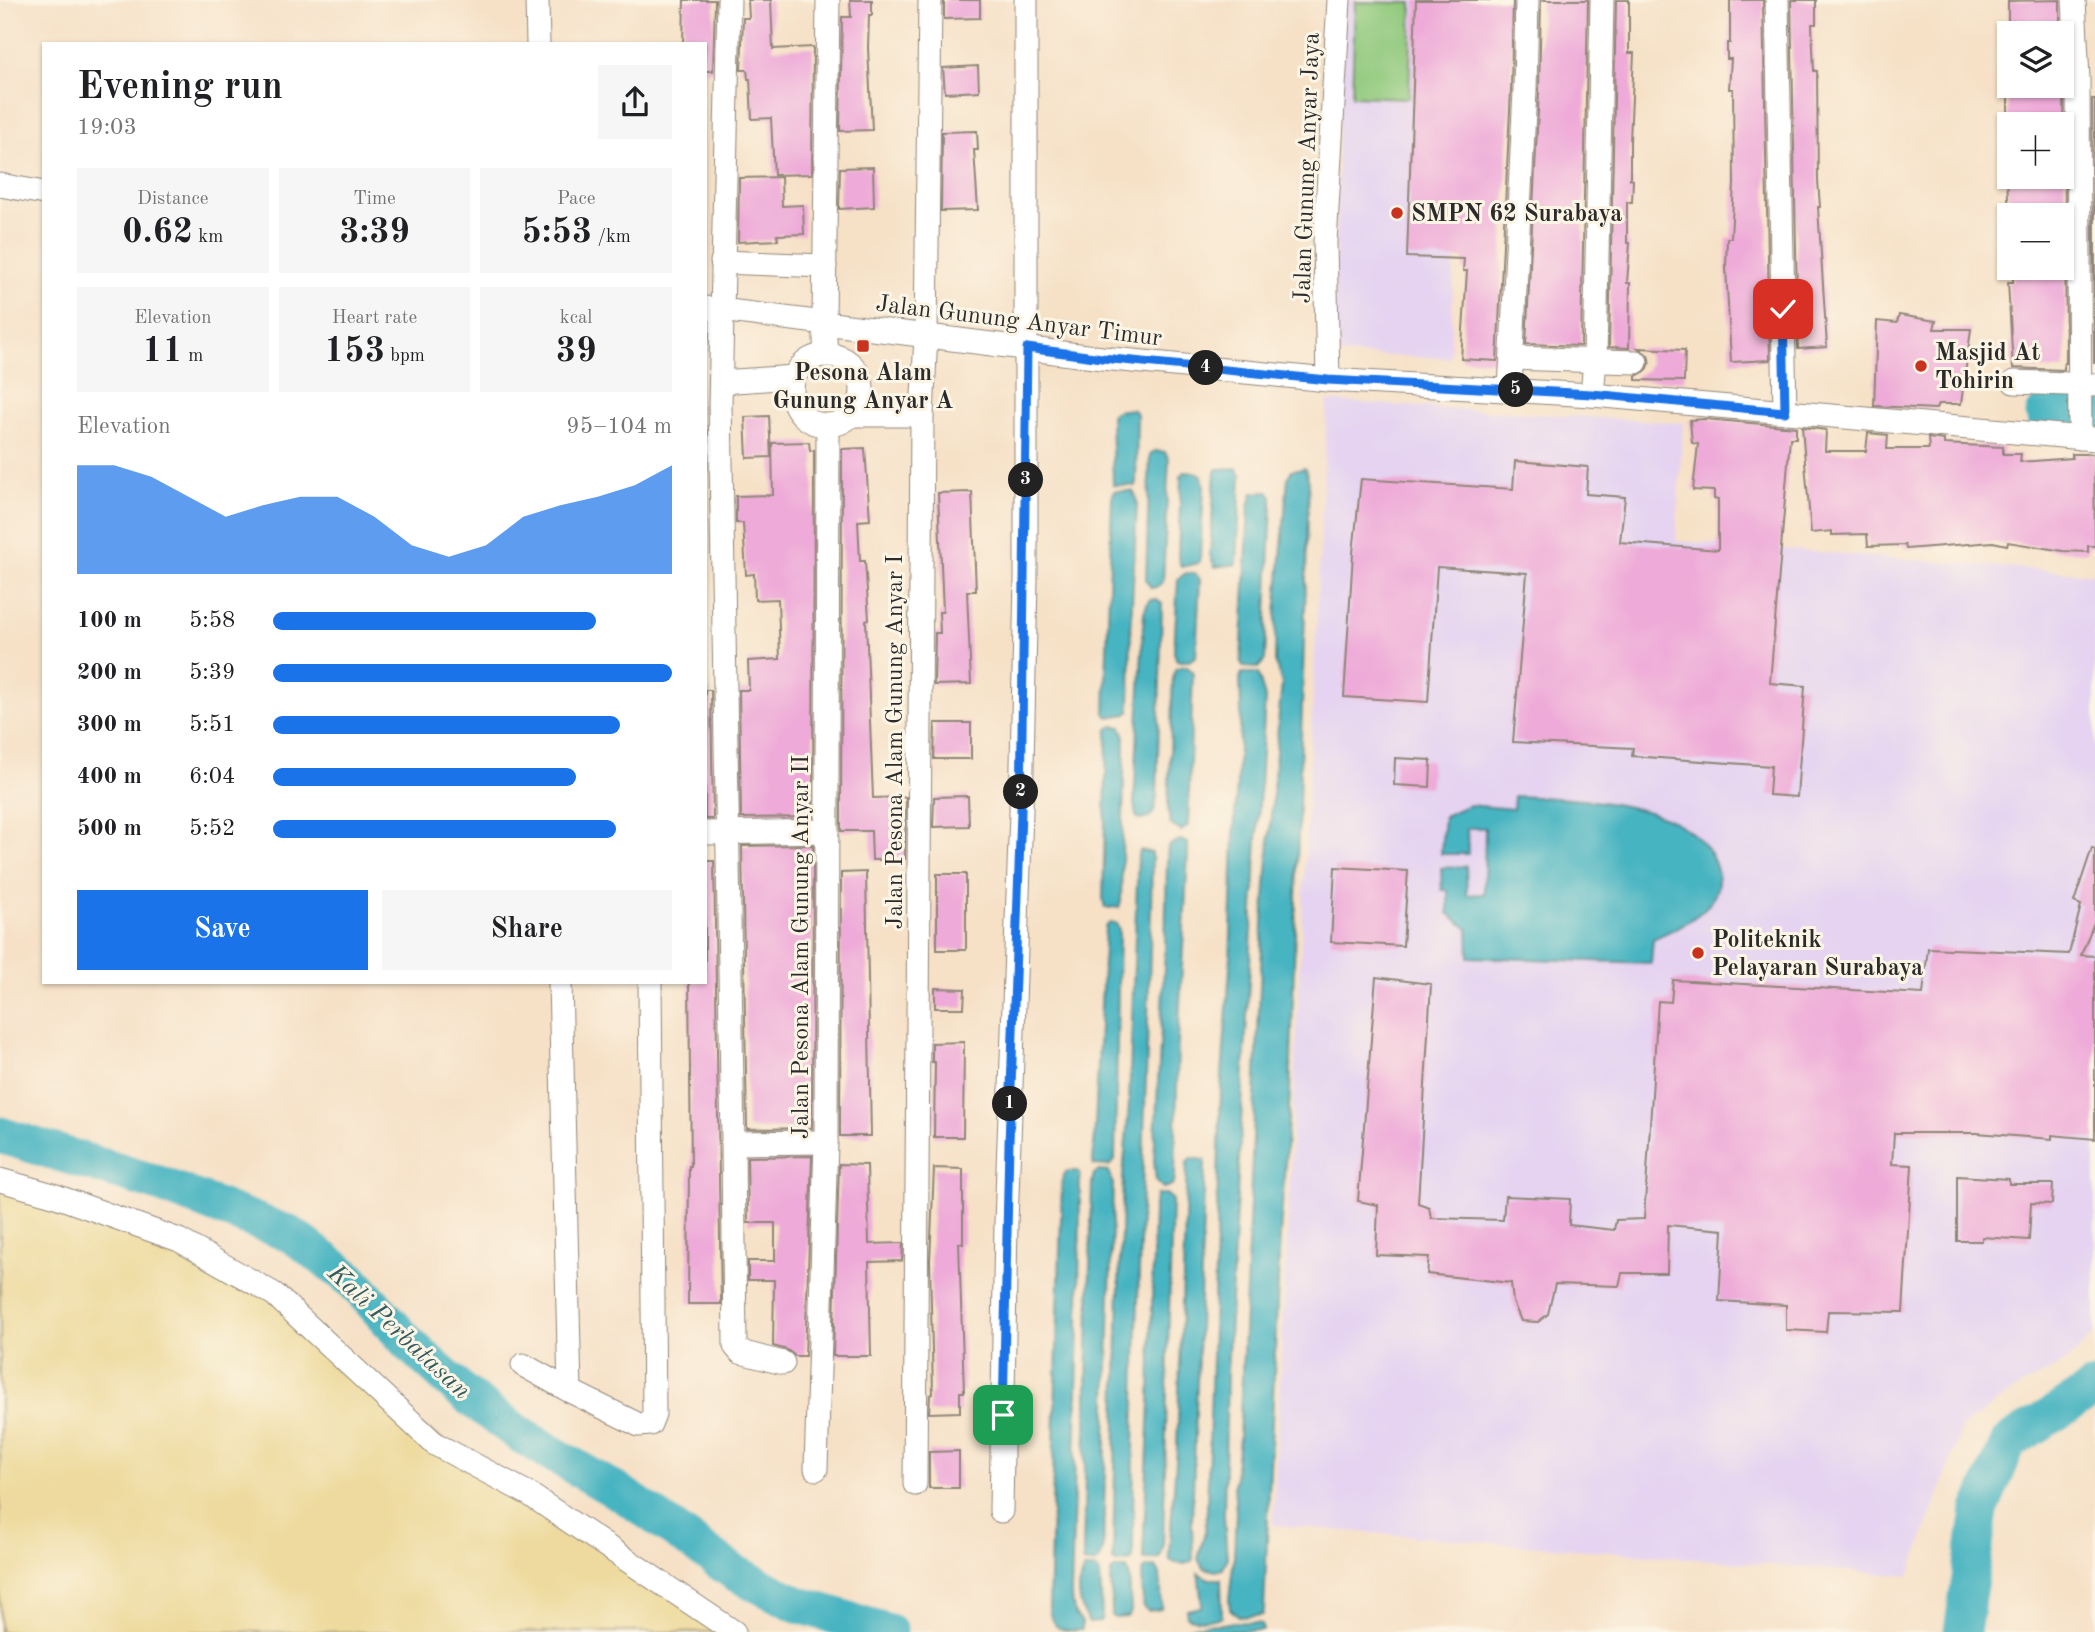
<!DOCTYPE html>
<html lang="en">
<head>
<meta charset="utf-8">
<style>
  :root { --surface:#fff; --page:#f6f6f6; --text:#202124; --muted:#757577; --accent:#1a73e8 }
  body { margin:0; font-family:"Old Standard TT",serif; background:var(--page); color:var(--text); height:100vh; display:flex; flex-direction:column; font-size:26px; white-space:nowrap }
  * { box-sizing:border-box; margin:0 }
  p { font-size:23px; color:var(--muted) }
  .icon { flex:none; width:38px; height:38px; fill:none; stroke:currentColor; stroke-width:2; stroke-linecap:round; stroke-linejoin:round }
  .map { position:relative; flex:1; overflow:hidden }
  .panel { position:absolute; left:42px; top:42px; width:665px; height:942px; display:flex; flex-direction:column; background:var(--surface); border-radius:0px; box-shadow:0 2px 5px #0004 }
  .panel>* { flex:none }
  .buttons { position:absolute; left:1997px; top:21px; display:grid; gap:14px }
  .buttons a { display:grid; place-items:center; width:77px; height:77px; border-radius:0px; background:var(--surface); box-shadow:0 2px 5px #0004; font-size:35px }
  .pin { position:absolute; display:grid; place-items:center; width:60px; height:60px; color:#fff; margin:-30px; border-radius:14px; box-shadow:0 4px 10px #0006 }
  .km { position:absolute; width:35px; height:35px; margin:-18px; border-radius:50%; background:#222; color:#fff; font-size:19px; line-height:35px; text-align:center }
  .round { display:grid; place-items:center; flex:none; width:74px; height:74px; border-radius:0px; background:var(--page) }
  .head { display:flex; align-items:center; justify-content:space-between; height:119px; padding:0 35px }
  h1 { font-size:38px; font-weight:600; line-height:52px }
  .figures { display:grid; grid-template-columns:repeat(3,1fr); gap:10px; height:119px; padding:7px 35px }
  .figures div { display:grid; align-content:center; border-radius:0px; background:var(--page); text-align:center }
  .figures b { font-size:35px; font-weight:600 }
  .figures small { font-size:19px; font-weight:400 }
  .figures p { font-size:19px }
  .chart { height:196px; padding:14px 35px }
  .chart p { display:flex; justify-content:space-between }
  .chart svg { width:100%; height:126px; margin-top:7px; fill:var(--accent); opacity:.7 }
  .cta { display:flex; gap:14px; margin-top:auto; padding:14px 35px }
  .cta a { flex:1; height:80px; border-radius:0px; background:var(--accent); color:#fff; font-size:28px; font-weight:600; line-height:80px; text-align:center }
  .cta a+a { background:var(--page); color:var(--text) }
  ul { padding:0 35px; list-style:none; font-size:23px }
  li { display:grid; grid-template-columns:112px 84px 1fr; align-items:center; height:52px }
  li i { height:18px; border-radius:9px; background:var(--accent) }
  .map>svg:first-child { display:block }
</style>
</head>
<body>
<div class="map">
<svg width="2095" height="1632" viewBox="0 0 2095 1632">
  <rect width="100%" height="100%" fill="#fcf5e5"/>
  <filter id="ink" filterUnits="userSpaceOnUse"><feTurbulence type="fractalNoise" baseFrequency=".0143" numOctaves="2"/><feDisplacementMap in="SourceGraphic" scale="14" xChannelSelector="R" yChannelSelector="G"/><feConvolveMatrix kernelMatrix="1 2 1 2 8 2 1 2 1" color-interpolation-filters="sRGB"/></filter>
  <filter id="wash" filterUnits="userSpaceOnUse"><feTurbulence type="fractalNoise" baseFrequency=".00686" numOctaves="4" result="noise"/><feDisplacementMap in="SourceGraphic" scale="28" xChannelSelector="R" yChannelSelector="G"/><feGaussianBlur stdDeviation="1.57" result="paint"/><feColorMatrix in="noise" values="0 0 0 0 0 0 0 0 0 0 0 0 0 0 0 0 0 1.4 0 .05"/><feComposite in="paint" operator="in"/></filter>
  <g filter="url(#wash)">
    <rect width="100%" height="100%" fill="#f6e1c7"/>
    <g fill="#e5d3f1">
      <polygon points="1345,0 1466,0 1450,358 1333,354 1340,73"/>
      <polygon points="1327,401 1683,423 1676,541 2095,574 2095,1333 2069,1360 2013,1391 1963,1427 1909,1576 1273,1525"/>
    </g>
    <polygon fill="#90c97d" stroke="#5e7a54" stroke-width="2" points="1355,2 1412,3 1409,98 1352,96"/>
    <polygon fill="#eeda9e" stroke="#8c8264" stroke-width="2" points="0,1180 53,1195 274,1294 395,1409 734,1632 0,1632"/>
    <g fill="#46b4c1" stroke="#387076" stroke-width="2">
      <polygon points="1132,409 1137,414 1136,486 1113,485 1111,415 1116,411"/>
      <polygon points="1155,451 1165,452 1169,459 1163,582 1159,586 1151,588 1146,580 1150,454"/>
      <polygon points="1236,468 1241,474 1237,564 1215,567 1210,555 1215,472 1217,469"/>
      <polygon points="1305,468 1309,482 1290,1094 1280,1234 1264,1610 1263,1615 1239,1617 1230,1609 1229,1599 1234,1556 1236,1512 1234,1486 1239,1437 1263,923 1279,712 1282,684 1275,662 1276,614 1288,477 1292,470"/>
      <polygon points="1184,472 1198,473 1202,476 1204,486 1200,558 1199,563 1181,567 1178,557 1181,476"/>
      <polygon points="1114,491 1132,491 1135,494 1137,504 1131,624 1130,711 1127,714 1108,717 1105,713 1112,498"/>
      <polygon points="1269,492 1272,496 1272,502 1265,660 1258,668 1243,667 1241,662 1249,506 1253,493"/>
      <polygon points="1186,573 1196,574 1200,580 1196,656 1189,661 1177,661 1174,652 1178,579"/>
      <path d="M1157 599 1162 604 1157 795C1155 808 1156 818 1140 820L1136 816 1134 803 1144 612 1149 600Z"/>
      <polygon points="1186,666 1193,672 1188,826 1181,831 1170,824 1168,807 1173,677 1176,668"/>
      <polygon points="1242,673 1258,673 1265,698 1227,1373 1224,1515 1227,1559 1223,1569 1216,1571 1203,1568 1198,1559 1205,1531 1207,1508 1221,1088 1230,967 1234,834 1241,712 1240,678"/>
      <polygon points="1113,726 1121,727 1125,736 1121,902 1119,907 1105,908 1103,899 1107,736 1108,729"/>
      <path d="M1514 796C1572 799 1700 798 1717 871 1726 908 1679 927 1653 939L1651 963 1469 957 1468 929 1448 913V890H1442L1441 868 1466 866 1467 895 1484 894 1485 828H1467L1468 854H1441L1444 816 1469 805 1513 809Z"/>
      <polygon points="1180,840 1188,843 1188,853 1178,1043 1175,1178 1173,1185 1163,1188 1156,1181 1154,1160 1165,950 1167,860 1168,846"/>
      <path d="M1141 850 1152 853C1149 1088 1133 1323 1133 1558L1131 1561 1116 1563 1113 1561 1119 1284 1123 1177 1129 1103 1138 854Z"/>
      <polygon points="1110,923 1116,923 1119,930 1115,1160 1109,1166 1094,1165 1093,1163 1105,927"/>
      <path d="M1191 1158 1205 1160V1163L1192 1521 1193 1560C1188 1565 1176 1565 1170 1560L1169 1552 1177 1448 1187 1162Z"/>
      <path d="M1069 1171H1077L1080 1173 1079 1325 1071 1595 1075 1615 1082 1622V1630C1061 1632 1051 1629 1049 1608L1062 1183 1064 1173Z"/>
      <polygon points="1099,1171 1109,1172 1113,1184 1103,1549 1100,1559 1095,1563 1086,1564 1083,1561 1083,1555 1092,1182 1094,1174"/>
      <polygon points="1157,1194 1166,1194 1172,1199 1163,1547 1160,1558 1144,1560 1143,1555 1150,1402 1154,1204"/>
      <polygon points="1156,1567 1160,1574 1162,1605 1161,1609 1149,1611 1143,1607 1142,1573 1146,1568"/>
      <path d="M1084 1569H1096L1100 1574 1102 1618 1099 1622 1089 1623C1078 1606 1076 1586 1084 1569Z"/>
      <polygon points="1115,1569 1127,1569 1129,1574 1131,1612 1127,1617 1115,1618 1112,1616 1111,1572"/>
      <path d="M1198 1573 1209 1579H1221L1222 1616C1213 1621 1197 1621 1187 1617L1186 1610 1201 1607 1202 1603Z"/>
      <path d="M1234 1622 1258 1623 1261 1624 1263 1630 1189 1632 1188 1628C1200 1622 1218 1627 1234 1622Z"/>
    </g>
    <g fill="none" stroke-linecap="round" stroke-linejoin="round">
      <g stroke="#46b4c1" stroke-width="37">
        <polyline points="2044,414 2095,417"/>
        <polyline points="0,1135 159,1184 292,1235 352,1280 409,1344 462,1392 522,1436 630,1499 735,1573 797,1604 889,1632"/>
        <polyline points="1962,1632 1980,1510 2009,1442 2095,1388"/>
      </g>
    </g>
    <g id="blocks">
      <g fill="#eeaad8">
        <polygon points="684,0 715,0 713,71 705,71 705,44 683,44"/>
        <polygon points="748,0 771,0 773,49 813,47 812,174 774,175 771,118 752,119 750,79 748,79 747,70 741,70 743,18 749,18"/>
        <polygon points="850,0 872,0 872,15 869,15 868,48 872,130 840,131 842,17 851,17"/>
        <polygon points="944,0 980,0 980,18 944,19"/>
        <polygon points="1416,0 1513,0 1511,90 1497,361 1461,359 1467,271 1463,271 1464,259 1407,257"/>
        <polygon points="1541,0 1588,0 1581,346 1526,344 1539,91"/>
        <polygon points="1616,0 1629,0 1629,53 1634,53 1630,141 1630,179 1633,180 1632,202 1627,202 1627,243 1630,243 1627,283 1630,283 1629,348 1609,347"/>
        <polygon points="1730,0 1763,0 1770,360 1731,362 1726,267 1727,238 1731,238 1734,184 1733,89 1729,89 1731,59 1727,59 1727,43 1730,43"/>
        <polygon points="1791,0 1816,0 1816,24 1812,24 1814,71 1817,71 1818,181 1820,207 1818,207 1827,347 1798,349"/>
        <polygon points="2060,0 2060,33 2008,33 2008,1"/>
        <polygon points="978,66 979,91 945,93 943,68"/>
        <polygon points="2008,86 2064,86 2066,363 2064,363 2064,370 2013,368 2008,282 2013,282 2013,268 2062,268 2062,215 2009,215 2007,179 2062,177 2062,124 2008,124"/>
        <polygon points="2092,99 2095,99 2095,363 2094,363"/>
        <polygon points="977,131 978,150 974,150 978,210 941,211 942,132"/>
        <polygon points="873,167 874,207 839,209 840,168"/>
        <polygon points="781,177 782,206 803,205 804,234 777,235 778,240 738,242 739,178"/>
        <polygon points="1899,315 1936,321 1934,329 1971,329 1961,404 1938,404 1936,409 1874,406 1877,321 1897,323"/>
        <polygon points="1638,348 1685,350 1684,381 1636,380 1636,376 1647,370 1650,363 1648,355"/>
        <polygon points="769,416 771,457 747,458 745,417"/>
        <polygon points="1705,419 1796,427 1796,438 1790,438 1770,683 1805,686 1797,797 1769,795 1771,766 1632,756 1633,748 1513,742 1527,573 1437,567 1428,702 1344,697 1353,553 1361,479 1513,489 1515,461 1588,467 1586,494 1625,497 1620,542 1718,550 1718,500 1714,499 1714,491 1693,490 1698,444 1692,443 1690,420"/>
        <polygon points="1802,427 1826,430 1825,451 1866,451 1868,433 1888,435 1887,449 1929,449 1928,438 1944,440 1944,444 2003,447 2003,454 2021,454 2020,462 2072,458 2072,454 2094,454 2095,546 2088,546 2088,552 2063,551 2008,542 2007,545 1993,542 1906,549 1905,545 1868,546 1867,534 1832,535 1832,531 1811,533"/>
        <polygon points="809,442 810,451 814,450 813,817 741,818 739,690 749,690 748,661 780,659 778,599 755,600 754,574 746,575 743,523 736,523 736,496 773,495 772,443"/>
        <polygon points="865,448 870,520 858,521 860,561 865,561 869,619 866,620 873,798 906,797 905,859 872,860 871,831 841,831 842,449"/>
        <polygon points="972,492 976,591 967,591 971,684 934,685 935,633 940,633 939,612 943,612 938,493"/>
        <polygon points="705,690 711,690 713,819 705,819"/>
        <polygon points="935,723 971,723 971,759 934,759"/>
        <polygon points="1395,758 1431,760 1430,787 1394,785"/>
        <polygon points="968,796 969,826 933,827 934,797"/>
        <polygon points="813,845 812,1128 747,1129 742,846"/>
        <polygon points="2092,848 2095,849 2095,920 2081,955 2095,956 2095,1139 2052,1135 2052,1139 1977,1133 1894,1133 1892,1164 1912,1165 1903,1312 1828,1311 1826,1332 1786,1330 1786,1305 1719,1301 1723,1230 1668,1225 1667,1273 1622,1273 1619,1286 1555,1284 1548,1314 1538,1322 1521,1321 1513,1302 1511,1283 1427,1274 1429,1257 1376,1255 1378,1205 1358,1201 1376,977 1431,984 1418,1203 1429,1207 1431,1218 1503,1220 1505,1196 1570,1199 1569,1225 1614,1230 1616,1220 1644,1219 1658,1001 1671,1002 1673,980 1923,994 1928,948 2069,954 2081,905 2074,902"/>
        <polygon points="705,861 714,861 721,1304 688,1304 689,1166 691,1166 689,982 705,982"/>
        <polygon points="1335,867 1408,871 1403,946 1331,942"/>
        <polygon points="866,872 871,1136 840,1136 841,873"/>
        <rect x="937" y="874" width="29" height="76"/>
        <polygon points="935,988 965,989 964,1008 935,1008"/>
        <polygon points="964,1042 963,1137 934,1137 935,1062 932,1062 932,1043"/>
        <polygon points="812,1156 805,1356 795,1356 787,1350 773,1346 774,1280 748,1280 748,1261 775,1261 775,1223 748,1223 747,1157"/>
        <polygon points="839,1164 867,1165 869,1244 903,1243 902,1261 869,1262 871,1356 833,1356"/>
        <polygon points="934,1168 963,1169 963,1244 959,1243 964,1392 960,1392 960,1412 929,1413 930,1395 933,1394 930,1261"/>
        <polygon points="1957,1176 2009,1179 2009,1184 2053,1184 2052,1204 2031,1203 2029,1240 1982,1237 1982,1241 1957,1241"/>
        <polygon points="959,1451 959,1488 929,1488 929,1452"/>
      </g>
    </g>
  </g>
  <g filter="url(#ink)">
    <use href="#blocks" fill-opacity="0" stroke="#908679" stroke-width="2"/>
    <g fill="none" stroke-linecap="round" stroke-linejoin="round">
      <g stroke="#908679" stroke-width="25">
        <g id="minor">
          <polyline points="537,0 538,44"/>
          <polyline points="729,0 720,404 733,1143 735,1346 740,1352 783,1363"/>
          <polyline points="1777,0 1785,412"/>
          <polyline points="2074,0 2078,78 2080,438"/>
          <polyline points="0,185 44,193"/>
          <polyline points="722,262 825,266"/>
          <polyline points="705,308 1102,358 1328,380 1592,395 2095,439"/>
          <circle cx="827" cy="390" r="35"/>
          <polyline points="826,355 824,322 828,0"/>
          <polyline points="1512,358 1636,362"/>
          <polyline points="1328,380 1325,243 1339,0"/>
          <polyline points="721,382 794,377"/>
          <polyline points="2014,382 2094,385"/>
          <polyline points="1510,390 1525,91 1527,0"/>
          <polyline points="1592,395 1595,361 1602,0"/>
          <polyline points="853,415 922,415"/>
          <polyline points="705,833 827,831"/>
          <polyline points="560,982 570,1391 639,1425 650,1424 654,1414 650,982"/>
          <polyline points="733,1143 826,1142"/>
          <polyline points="0,1180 53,1195 179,1240 274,1294 435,1444 529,1494 734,1632"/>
          <polyline points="523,1365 570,1391"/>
          <polyline points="816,1469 826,1142 828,426"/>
          <polyline points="915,1484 922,415 926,335 930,0"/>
          <polyline points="1001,1511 1006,1223 1021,812 1026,578 1026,0"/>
        </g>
      </g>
      <use href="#minor" stroke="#fff" stroke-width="23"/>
    </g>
  </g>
  <g fill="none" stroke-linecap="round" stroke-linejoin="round" filter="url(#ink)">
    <g stroke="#fff" stroke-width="14">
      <polyline id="route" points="1003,1415 1009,1143 1021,812 1027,348 1102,358 1328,380 1592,394 1785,412 1783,309"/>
    </g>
    <use href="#route" stroke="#1a73e8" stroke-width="9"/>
  </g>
  <g fill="#c8321e" stroke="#fcf5e5" stroke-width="2.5">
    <circle cx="1397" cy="213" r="7"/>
    <rect x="856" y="339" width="14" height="14" rx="3.5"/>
    <circle cx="1921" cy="366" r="7"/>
    <circle cx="1698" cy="953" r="7"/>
  </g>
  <g text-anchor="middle" stroke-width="6" stroke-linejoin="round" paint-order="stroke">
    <g font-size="24" fill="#2b2b2b" stroke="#fcf5e5">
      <text transform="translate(1306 168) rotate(-88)" y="8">Jalan Gunung Anyar Jaya</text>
      <text transform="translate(1019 320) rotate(7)" y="8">Jalan Gunung Anyar Timur</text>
      <text transform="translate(894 742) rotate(-90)" y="8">Jalan Pesona Alam Gunung Anyar I</text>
      <text transform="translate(800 947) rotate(-90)" y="8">Jalan Pesona Alam Gunung Anyar II</text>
    </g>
    <g font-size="24" font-weight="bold" fill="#2b2b2b" stroke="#fcf5e5" text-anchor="start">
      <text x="1411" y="221">SMPN 62 Surabaya</text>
      <text x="1935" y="360">Masjid At<tspan x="1935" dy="28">Tohirin</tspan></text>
      <text x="863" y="380" text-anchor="middle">Pesona Alam<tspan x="863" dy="28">Gunung Anyar A</tspan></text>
      <text x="1712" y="947">Politeknik<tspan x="1712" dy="28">Pelayaran Surabaya</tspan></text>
    </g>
    <g font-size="26" font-style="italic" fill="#345b60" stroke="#fcf5e5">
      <text transform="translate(400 1331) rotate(43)" y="9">Kali Perbatasan</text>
    </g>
  </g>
</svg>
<div class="buttons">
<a><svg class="icon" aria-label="layers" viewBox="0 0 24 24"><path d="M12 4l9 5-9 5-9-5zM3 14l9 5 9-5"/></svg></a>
<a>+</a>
<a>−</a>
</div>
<div class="pin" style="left:1003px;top:1415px;background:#1e9e55"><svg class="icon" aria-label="arrive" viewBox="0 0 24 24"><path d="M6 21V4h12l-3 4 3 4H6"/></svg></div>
<div class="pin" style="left:1783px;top:309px;background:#d93025"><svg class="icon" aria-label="check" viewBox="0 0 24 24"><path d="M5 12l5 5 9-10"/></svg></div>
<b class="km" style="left:1010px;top:1104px">1</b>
<b class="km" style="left:1021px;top:792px">2</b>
<b class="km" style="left:1026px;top:480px">3</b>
<b class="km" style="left:1206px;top:368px">4</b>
<b class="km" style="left:1516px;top:390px">5</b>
<section class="panel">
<div class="head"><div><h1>Evening run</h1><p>19:03</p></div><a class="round"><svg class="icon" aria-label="share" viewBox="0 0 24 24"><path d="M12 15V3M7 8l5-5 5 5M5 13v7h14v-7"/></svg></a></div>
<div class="figures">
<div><p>Distance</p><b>0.62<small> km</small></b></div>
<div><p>Time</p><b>3:39</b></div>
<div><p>Pace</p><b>5:53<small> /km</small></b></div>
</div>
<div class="figures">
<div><p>Elevation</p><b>11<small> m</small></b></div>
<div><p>Heart rate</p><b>153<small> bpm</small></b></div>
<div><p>kcal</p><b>39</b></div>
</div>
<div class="chart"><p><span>Elevation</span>95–104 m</p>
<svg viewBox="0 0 160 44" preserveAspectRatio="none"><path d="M0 44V6L10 6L20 10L30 17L40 24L50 20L60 17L70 17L80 24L90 34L100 38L110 34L120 24L130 20L140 17L150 13L160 6V44z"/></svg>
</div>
<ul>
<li><b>100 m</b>5:58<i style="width:81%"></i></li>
<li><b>200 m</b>5:39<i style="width:100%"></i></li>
<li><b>300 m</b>5:51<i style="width:87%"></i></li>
<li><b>400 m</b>6:04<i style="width:76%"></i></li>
<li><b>500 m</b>5:52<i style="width:86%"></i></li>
</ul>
<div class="cta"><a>Save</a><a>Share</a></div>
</section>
</div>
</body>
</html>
